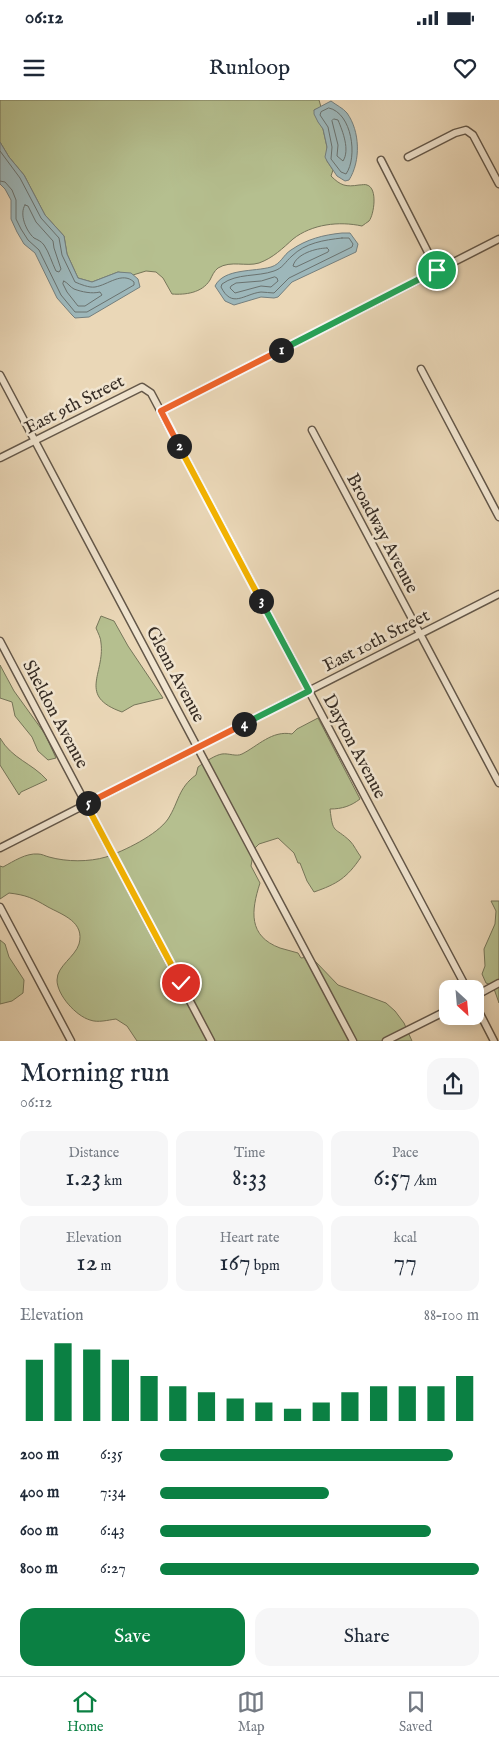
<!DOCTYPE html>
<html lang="en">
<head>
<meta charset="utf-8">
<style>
  :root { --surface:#fff; --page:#f6f6f7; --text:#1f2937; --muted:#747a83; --line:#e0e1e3; --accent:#0b8043 }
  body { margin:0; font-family:"IM FELL English",serif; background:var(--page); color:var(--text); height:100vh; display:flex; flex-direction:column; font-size:19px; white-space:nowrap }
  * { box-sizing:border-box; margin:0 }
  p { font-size:16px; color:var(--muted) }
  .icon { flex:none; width:28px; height:28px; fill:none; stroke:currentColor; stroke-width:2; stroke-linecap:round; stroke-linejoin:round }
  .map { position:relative; height:941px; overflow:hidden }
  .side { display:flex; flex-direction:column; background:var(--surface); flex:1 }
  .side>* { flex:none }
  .needle { width:32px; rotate:154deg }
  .fabs { position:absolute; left:439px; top:880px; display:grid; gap:10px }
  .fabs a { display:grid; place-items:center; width:45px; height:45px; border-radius:10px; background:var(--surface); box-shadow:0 2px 12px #0003; font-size:25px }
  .pin { position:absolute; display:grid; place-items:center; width:42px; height:42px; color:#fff; margin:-21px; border:2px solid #fff; border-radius:50%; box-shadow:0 1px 5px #0007 }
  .km { position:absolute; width:25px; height:25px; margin:-12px; border-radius:50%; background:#222; color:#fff; font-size:14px; line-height:25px; text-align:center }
  .round { display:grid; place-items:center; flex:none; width:52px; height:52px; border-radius:15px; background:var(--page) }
  .headline { display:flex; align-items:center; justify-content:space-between; height:85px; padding:0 20px }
  h1 { font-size:28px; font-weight:600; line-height:38px }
  .stats { display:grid; grid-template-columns:repeat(3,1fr); gap:8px; height:85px; padding:5px 20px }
  .stats div { display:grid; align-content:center; border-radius:12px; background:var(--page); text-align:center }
  .stats b { font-size:25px; font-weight:600 }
  .stats small { font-size:14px; font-weight:400 }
  .stats p { font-size:14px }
  .chart { height:140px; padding:10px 20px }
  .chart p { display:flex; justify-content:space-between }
  .chart svg { width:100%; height:90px; margin-top:5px; stroke:var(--accent); stroke-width:6 }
  .button { display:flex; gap:10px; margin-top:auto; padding:10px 20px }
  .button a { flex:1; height:58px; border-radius:15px; background:var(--accent); color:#fff; font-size:20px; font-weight:600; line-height:58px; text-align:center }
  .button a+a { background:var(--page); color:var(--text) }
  ul { padding:0 20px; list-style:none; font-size:16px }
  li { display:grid; grid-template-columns:80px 60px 1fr; align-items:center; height:38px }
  li i { height:12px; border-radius:6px; background:var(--accent) }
  .status { display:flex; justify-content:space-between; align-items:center; height:35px; padding:0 25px; background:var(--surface); direction:ltr }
  .status svg { height:14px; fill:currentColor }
  header { display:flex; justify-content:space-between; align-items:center; height:65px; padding:0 20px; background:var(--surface); font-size:22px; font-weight:600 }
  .tab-bar { display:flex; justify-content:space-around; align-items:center; height:70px; border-top:1px solid var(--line); background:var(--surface); font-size:14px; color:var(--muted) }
  .tab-bar a { display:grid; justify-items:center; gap:2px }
  .tab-bar .on { color:var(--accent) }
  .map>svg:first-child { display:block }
</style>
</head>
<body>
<div class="status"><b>06:12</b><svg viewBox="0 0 49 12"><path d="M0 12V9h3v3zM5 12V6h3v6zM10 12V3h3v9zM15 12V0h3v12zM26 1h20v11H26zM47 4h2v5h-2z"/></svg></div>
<header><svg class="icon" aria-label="menu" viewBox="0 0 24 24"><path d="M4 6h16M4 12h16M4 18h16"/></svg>Runloop<svg class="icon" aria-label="heart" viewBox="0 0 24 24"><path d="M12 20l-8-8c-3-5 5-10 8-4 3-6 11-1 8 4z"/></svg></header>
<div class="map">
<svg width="499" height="941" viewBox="0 0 499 941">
  <rect width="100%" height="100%" fill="#ead7b7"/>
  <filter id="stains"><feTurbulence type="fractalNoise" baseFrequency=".004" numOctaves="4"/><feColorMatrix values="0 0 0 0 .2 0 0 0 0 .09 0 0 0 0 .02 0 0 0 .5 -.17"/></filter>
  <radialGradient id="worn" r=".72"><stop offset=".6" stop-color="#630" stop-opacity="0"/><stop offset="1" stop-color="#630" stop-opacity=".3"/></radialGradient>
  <g fill="#b5bf8f" stroke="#76765a">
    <path d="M0 0H319L321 7 314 10 323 29 327 47V61L333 70 331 76C341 86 346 87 359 85 362 85 365 84 367 85 378 88 374 115 369 121 367 123 364 124 362 126 339 121 312 124 293 139 283 148 273 158 259 163 246 167 231 160 218 168 214 171 212 176 210 180 202 193 185 195 172 194L163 178 156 172 146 171 133 175 118 172 92 182 78 178 67 154 64 136 45 115 24 75 9 57 0 42Z"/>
    <path d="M101 516 114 521 128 546 163 598 134 605 122 612C77 596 105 574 101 543 101 538 98 533 96 528Z"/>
    <polygon points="0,565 14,591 45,634 56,658 48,660 38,651 32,637 15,616 12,602 0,598"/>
    <path d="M318 618 360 699C351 706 342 709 330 709 333 735 334 726 350 741 354 745 357 752 361 757 347 778 337 784 314 792L307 781 300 763H298L294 753 278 738 259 744 254 749 251 766 260 783C251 811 248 836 280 848 286 850 292 851 298 853L301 858 308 857 315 861 338 885 386 903 395 911 404 923 412 941H137L127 926 116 919C108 920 98 923 90 920 76 916 57 895 57 880 57 866 75 857 79 844 85 822 63 815 48 807 33 798 26 795 9 793L0 799V766L3 767C14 761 26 753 38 754 42 754 45 756 49 757 67 762 89 762 106 757 124 751 157 735 168 719 179 702 178 688 196 675L198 667C205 662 215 655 222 654 229 653 236 657 242 654 258 646 272 630 292 634L297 629Z"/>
    <path d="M0 638C12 659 32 663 47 680L21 692 19 695 0 665Z"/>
    <polygon points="491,801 499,801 499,903 493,886 486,883 482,874 485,866 484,849 495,824 496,811"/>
    <polygon points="0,840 5,844 9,857 24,880 23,893 12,901 0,904"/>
  </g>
  <g fill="#9db7ba" stroke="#747f7e">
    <path d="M331 1C336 5 343 8 347 13 360 31 361 61 349 80L345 81 337 76 327 61 325 57 327 47 323 29 318 22 314 14V10Z"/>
    <polygon points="0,42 9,57 24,75 45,115 64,136 67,154 78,178 92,182 118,172 131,173 138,179 140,187 89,217 75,218 72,215 57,198 35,153 24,144 17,132 11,119 11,100 5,89 0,84"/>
    <path d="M342 133H350L358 144 356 152 292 182 278 197 274 198 261 197 234 205 225 201 215 186C224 168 254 172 271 167 281 164 283 155 291 150 307 139 323 135 342 133Z"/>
  </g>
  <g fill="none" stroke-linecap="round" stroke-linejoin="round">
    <g stroke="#6a726f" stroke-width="1">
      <path d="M329 8C352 13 358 57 346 74L341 72 331 59 332 47 328 27 320 15 321 12Z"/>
      <path d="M334 19 338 20C343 32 350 50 343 61L337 56 338 45 332 21Z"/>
      <path d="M0 51 20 78 41 118 59 138 62 155 75 182C80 184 89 188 95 187 108 185 122 171 134 182V185L87 212H75L61 195 39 150 28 140 21 129 16 119V100L12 90 5 82 0 81"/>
      <path d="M25 105 28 106 36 122 53 141 54 148 61 169 59 172 56 171C52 163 49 152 44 145 41 141 38 140 34 138 26 131 19 114 25 105Z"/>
      <path d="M342 138H349L353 144 352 147 289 178 274 193C270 193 265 192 261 192 244 194 232 209 221 187L222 184C237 173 257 177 274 171 283 168 285 162 292 156 305 143 324 140 342 138Z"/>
      <path d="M327 148 329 150 328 152 296 167 293 166C296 154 316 148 327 148Z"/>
      <polygon points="275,177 277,178 278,181 271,187 261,186 235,193 230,188 231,186 236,183 261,181"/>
      <path d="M64 181C68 183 70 187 74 189 82 192 92 194 100 192L102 195 85 206H78L67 192 63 184Z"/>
    </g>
    <g stroke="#635749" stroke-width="9">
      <g id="minor">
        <polyline points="408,57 455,33 466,30 473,35 499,84"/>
        <polyline points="381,60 437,170"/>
        <polyline points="421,269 499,417"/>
        <polyline points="0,275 353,941"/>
        <polyline points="161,311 499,139"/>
        <polyline points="312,330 499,683"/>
        <polyline points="0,358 142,287 151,293 467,889"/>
        <polyline points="0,541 211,941"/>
        <polyline points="0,748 499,494"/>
        <polyline points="0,807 71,941"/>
        <polyline points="475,896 499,883"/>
        <polyline points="475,904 494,941"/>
        <polyline points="386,941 448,910"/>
      </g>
    </g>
    <use href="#minor" stroke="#f1e5d0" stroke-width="6"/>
  </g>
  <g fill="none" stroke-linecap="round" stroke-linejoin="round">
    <g stroke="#fff" stroke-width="10">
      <polyline id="split-1" points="281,250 437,170"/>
    </g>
    <g stroke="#fff" stroke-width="10">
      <polyline id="split-2" points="179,346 161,311 281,250"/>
    </g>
    <g stroke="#fff" stroke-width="10">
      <polyline id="split-3" points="179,346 261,501"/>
    </g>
    <g stroke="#fff" stroke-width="10">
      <polyline id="split-4" points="244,624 309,591 261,501"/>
    </g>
    <g stroke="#fff" stroke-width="10">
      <polyline id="split-5" points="88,703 244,624"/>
    </g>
    <g stroke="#fff" stroke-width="10">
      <polyline id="split-6" points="88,703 86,704 181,883"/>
    </g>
    <use href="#split-1" stroke="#22a559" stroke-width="6"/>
    <use href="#split-2" stroke="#f0652b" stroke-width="6"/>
    <use href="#split-3" stroke="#f5b400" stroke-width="6"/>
    <use href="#split-4" stroke="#22a559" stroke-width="6"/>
    <use href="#split-5" stroke="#f0652b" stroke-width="6"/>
    <use href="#split-6" stroke="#f5b400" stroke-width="6"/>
  </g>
  <g text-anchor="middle" stroke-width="5" stroke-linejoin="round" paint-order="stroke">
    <g font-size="18" fill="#362c24" stroke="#f1e5d0">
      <text transform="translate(74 304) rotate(-27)" y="6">East 9th Street</text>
      <text transform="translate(383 433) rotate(62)" y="6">Broadway Avenue</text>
      <text transform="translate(376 540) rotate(-27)" y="6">East 10th Street</text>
      <text transform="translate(176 574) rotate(62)" y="6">Glenn Avenue</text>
      <text transform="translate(56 614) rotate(62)" y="6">Sheldon Avenue</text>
      <text transform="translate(355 646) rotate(62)" y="6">Dayton Avenue</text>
    </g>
  </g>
  <rect width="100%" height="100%" filter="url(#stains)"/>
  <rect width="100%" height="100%" fill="url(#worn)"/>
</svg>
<div class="fabs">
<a><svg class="needle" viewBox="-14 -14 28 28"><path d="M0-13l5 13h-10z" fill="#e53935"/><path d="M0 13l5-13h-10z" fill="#747a83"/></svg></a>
</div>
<div class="pin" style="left:437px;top:170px;background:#1e9e55"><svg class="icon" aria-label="arrive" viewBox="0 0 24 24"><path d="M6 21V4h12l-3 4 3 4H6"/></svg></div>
<div class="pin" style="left:181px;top:883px;background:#d93025"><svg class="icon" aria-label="check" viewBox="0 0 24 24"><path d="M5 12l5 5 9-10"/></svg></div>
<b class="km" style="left:281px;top:250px">1</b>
<b class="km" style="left:179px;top:346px">2</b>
<b class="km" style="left:261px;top:501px">3</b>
<b class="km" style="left:244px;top:624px">4</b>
<b class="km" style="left:88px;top:703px">5</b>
</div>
<section class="side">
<div class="headline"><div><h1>Morning run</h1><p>06:12</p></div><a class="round"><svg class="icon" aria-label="share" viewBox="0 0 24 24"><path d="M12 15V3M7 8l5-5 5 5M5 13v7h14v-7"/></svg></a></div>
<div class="stats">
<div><p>Distance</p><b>1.23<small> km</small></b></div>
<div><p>Time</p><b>8:33</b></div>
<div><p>Pace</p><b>6:57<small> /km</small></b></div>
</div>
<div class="stats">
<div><p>Elevation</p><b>12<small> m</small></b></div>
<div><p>Heart rate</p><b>167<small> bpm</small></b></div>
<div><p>kcal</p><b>77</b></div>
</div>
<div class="chart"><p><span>Elevation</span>88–100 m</p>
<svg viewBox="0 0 160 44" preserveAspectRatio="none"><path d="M5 44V14M15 44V6M25 44V9M35 44V14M45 44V22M55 44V27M65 44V30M75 44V33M85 44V35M95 44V38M105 44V35M115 44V30M125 44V27M135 44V27M145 44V27M155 44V22"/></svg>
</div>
<ul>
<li><b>200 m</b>6:35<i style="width:92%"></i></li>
<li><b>400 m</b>7:34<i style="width:53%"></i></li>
<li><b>600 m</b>6:43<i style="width:85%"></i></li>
<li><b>800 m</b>6:27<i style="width:100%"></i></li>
</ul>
<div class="button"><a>Save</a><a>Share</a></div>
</section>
<nav class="tab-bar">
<a class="on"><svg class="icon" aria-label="home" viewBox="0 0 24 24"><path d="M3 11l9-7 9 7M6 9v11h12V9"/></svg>Home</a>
<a><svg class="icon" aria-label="map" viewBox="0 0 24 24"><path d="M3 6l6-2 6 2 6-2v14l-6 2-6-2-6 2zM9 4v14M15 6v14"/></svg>Map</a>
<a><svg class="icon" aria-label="saved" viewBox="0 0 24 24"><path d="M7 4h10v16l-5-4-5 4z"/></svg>Saved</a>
</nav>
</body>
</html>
